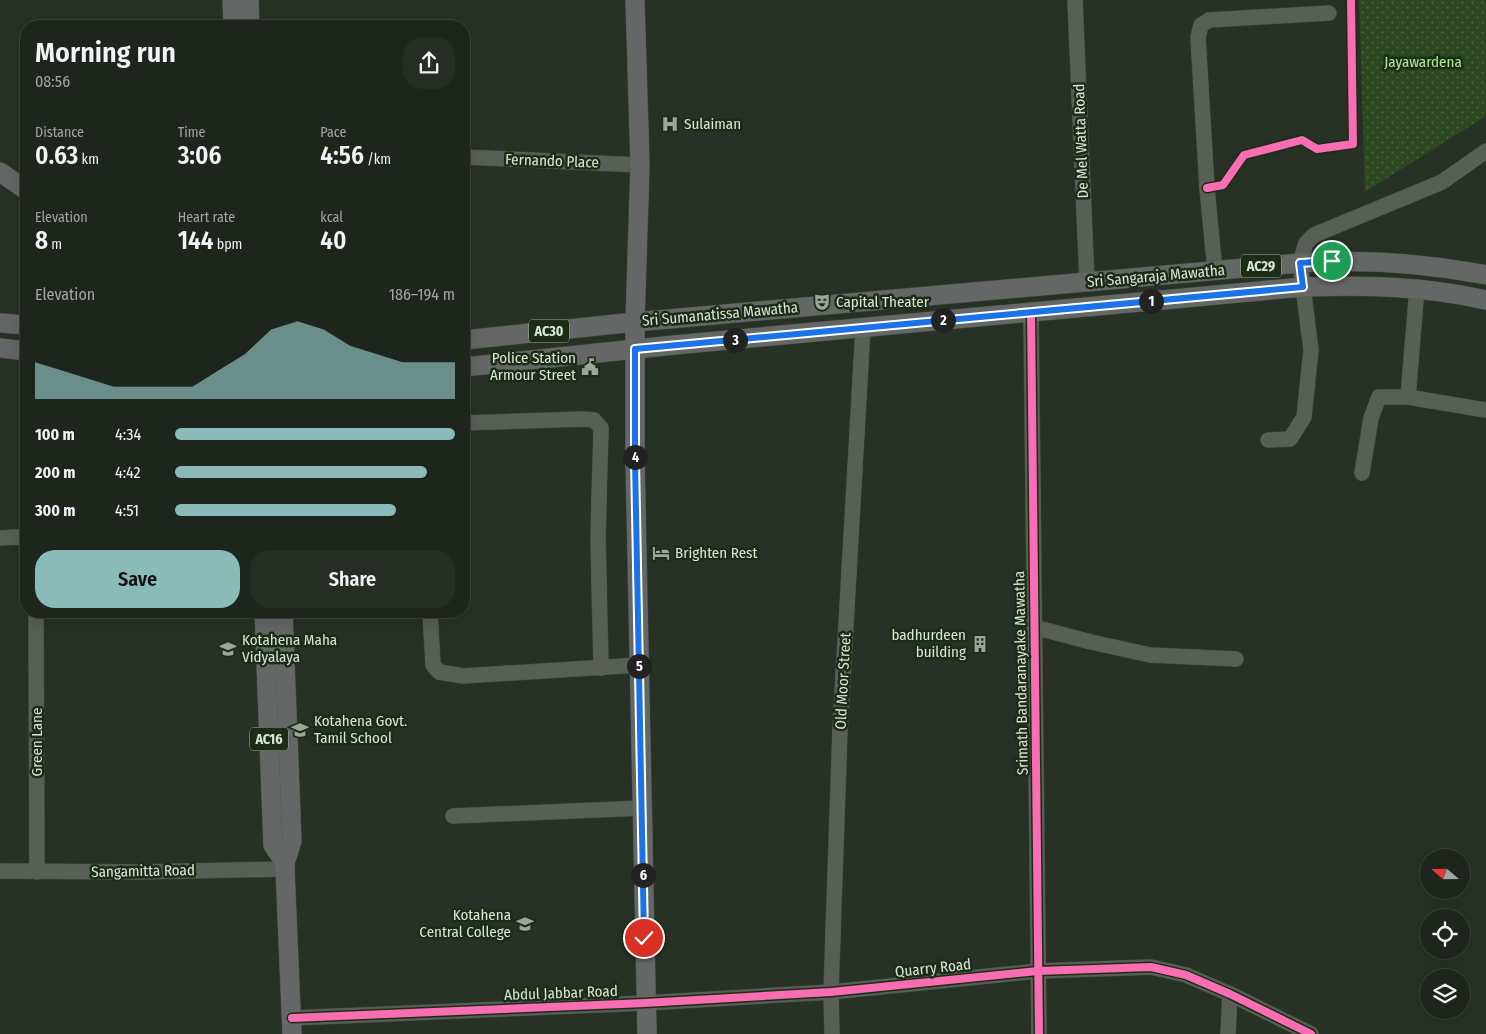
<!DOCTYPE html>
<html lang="en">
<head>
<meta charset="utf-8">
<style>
  :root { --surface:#1e251c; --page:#262d25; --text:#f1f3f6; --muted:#a1a5a3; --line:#3c423b; --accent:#8bbbb9 }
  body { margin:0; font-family:"Fira Sans Condensed",sans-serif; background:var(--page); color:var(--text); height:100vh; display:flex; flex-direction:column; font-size:19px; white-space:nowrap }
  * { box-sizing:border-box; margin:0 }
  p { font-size:16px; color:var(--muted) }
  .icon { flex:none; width:28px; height:28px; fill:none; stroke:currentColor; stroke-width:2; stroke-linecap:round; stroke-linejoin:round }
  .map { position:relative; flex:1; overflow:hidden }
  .drawer { position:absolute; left:20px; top:20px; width:450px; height:598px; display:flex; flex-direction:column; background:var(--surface); border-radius:20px; box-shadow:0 5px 20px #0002,0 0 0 1px var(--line) }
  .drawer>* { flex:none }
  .needle { width:32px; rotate:290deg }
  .buttons { position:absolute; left:1420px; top:849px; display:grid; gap:10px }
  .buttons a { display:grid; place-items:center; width:50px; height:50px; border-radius:50%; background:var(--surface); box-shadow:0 5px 20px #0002,0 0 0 1px var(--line); font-size:25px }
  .pin { position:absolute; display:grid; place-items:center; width:42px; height:42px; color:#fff; margin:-21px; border:2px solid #fff; border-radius:50%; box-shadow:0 1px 5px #0007 }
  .km { position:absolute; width:25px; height:25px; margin:-12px; border-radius:50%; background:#222; color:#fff; font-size:14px; line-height:25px; text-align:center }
  .round { display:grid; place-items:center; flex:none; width:52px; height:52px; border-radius:20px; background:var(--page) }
  .overview { display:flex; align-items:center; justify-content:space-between; height:85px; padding:0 15px }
  h1 { font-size:28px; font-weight:600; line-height:38px }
  .stats { display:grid; grid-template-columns:repeat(3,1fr); gap:8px; height:85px; padding:5px 15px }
  .stats div { display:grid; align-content:center }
  .stats b { font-size:25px; font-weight:600 }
  .stats small { font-size:14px; font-weight:400 }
  .stats p { font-size:14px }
  .chart { height:140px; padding:10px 15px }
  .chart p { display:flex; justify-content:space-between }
  .chart svg { width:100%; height:90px; margin-top:5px; fill:var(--accent); opacity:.7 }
  .action { display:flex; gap:10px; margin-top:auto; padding:10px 15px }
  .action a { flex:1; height:58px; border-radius:20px; background:var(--accent); color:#111; font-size:20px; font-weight:600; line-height:58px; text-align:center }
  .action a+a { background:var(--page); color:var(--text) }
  ul { padding:0 15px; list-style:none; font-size:16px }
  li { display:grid; grid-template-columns:80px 60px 1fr; align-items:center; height:38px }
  li i { height:12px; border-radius:6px; background:var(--accent) }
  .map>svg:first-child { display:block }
</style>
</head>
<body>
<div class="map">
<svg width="1486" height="1034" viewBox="0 0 1486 1034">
  <defs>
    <pattern id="grass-dots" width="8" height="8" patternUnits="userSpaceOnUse" patternTransform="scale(1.25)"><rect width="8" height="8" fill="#2b4820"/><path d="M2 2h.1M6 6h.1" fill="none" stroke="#496240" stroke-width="1.8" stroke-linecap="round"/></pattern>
  </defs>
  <rect width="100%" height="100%" fill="#283125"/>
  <polygon fill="url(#grass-dots)" points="1359,0 1486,0 1486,116 1365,192"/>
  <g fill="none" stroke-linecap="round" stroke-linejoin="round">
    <g stroke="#454e43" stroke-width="16">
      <g id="minor">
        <polyline points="1075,0 1087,282"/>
        <polyline points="464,157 640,165"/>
        <polyline points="1215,271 1207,188 1198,37 1201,25 1209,20 1329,13"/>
        <polyline points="1031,312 1039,1034"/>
        <polyline points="1408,397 1417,288"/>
        <polyline points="464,423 582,419 594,420 601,428 598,537 601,668"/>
        <polyline points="1268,440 1290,439 1304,417 1311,350 1300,263 1306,243 1314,235 1442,182 1486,151"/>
        <polyline points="1362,473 1371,418 1379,397 1408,397 1486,410"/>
        <polyline points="0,538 16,537 26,538"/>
        <polyline points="36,611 37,872"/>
        <polyline points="430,611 433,665 439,672 463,676 639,665"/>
        <polyline points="1034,627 1091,642 1150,655 1236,659"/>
        <polyline points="453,816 642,808"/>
        <polyline points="0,871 138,872 285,869"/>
        <polyline points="292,1018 645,1003 831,992 1038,971 1151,967 1186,975 1230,994 1311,1034"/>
        <polyline points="832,1034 831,992 840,729 863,328"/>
        <polyline points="1228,1034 1230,994"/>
      </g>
    </g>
    <g stroke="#454e43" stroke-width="20">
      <g id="major">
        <polyline points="232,0 233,26"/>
        <polyline points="249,0 250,26"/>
        <polyline points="635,0 640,165 635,322 635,459 647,1034"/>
        <polyline points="0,172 26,190"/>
        <polyline points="0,323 26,325"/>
        <path d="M464 340 635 322 1300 263C1363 259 1424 263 1486 275"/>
        <polyline points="0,348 26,351"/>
        <path d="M464 367 674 345 1303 287C1366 285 1424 286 1486 300"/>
        <polyline points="264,611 273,845 285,863"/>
        <polyline points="283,611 292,841 285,863 285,869 292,1034"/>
      </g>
    </g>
    <use href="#minor" stroke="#585f56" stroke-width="15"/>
    <use href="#major" stroke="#646766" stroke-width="19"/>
    <g stroke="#1c2d16" stroke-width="11">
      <g id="cycleway">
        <polyline points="1207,188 1223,185 1244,155 1302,140 1317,149 1353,144 1351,0"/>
        <polyline points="1031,312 1039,1034"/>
        <polyline points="292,1018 645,1003 831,992 1038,971 1151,967 1186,975 1230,994 1311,1034"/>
      </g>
    </g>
    <use href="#cycleway" stroke="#f96db3" stroke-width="8"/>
  </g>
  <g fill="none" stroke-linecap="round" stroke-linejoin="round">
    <g stroke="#fff" stroke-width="10">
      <polyline id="route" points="644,938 635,459 635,349 1303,287 1300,263 1332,261"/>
    </g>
    <use href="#route" stroke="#1a73e8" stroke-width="6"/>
  </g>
  <defs>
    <g id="hospital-bare" transform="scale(1.35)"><path d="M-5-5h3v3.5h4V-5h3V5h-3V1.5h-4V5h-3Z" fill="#9ca699" stroke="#1c2d16" stroke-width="2.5" paint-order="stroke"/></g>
    <g id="theatre-bare" transform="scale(1.35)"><path d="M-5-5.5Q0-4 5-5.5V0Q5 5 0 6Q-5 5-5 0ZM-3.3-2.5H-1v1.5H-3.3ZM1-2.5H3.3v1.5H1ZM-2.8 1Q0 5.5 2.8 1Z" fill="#9ca699" stroke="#1c2d16" stroke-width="2.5" paint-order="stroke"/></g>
    <g id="civic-bare" transform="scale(1.35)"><path d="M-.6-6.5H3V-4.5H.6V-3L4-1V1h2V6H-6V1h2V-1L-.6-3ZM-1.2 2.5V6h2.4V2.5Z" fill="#9ca699" stroke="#1c2d16" stroke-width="2.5" paint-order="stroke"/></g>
    <g id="hotel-bare" transform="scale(1.35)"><path d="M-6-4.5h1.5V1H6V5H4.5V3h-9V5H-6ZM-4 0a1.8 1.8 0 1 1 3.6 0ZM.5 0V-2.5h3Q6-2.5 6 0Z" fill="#9ca699" stroke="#1c2d16" stroke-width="2.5" paint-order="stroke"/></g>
    <g id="building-bare" transform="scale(1.35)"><path d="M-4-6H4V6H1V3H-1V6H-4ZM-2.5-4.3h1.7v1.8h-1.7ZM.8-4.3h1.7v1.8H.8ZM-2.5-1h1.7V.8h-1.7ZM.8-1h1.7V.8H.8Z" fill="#9ca699" stroke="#1c2d16" stroke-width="2.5" paint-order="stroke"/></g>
    <g id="school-bare" transform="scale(1.35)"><path d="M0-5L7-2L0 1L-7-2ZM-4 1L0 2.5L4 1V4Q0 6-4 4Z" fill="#9ca699" stroke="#1c2d16" stroke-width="2.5" paint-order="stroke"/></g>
  </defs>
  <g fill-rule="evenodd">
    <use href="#hospital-bare" x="670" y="124"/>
    <use href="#theatre-bare" x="822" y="302"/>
    <use href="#civic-bare" x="590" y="367"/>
    <use href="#hotel-bare" x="661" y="553"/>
    <use href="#building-bare" x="980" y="644"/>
    <use href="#school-bare" x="228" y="649"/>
    <use href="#school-bare" x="300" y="730"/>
    <use href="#school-bare" x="525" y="924"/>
  </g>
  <g text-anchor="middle" stroke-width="5" stroke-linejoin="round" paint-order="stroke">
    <g fill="#1c2d16" stroke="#a1ae9d" stroke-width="1">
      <rect x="1241" y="254.5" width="40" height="23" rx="4"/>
      <rect x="529" y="319.5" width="40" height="23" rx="4"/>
      <rect x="250" y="727.5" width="38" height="23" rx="4"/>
    </g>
    <g font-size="14" font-weight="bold" fill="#dae5d7">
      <text x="1261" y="271">AC29</text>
      <text x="549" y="336">AC30</text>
      <text x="269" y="744">AC16</text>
    </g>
    <g font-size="15" fill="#acea97" stroke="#1c2d16">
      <text x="1423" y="67">Jayawardena</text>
    </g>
    <g font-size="15" fill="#dae5d7" stroke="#1c2d16" text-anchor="start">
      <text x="684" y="129">Sulaiman</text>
      <text x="836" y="307">Capital Theater</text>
      <text x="576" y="363" text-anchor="end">Police Station<tspan x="576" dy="17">Armour Street</tspan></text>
      <text x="675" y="558">Brighten Rest</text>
      <text x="966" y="640" text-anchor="end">badhurdeen<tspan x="966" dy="17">building</tspan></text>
      <text x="242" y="645">Kotahena Maha<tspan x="242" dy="17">Vidyalaya</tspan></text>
      <text x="314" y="726">Kotahena Govt.<tspan x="314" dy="17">Tamil School</tspan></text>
      <text x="511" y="920" text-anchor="end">Kotahena<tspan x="511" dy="17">Central College</tspan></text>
    </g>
    <g font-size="15" fill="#dae5d7" stroke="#1c2d16">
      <text transform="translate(1081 141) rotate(-92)" y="5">De Mel Watta Road</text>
      <text transform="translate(552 161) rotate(2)" y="5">Fernando Place</text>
      <text transform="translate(1156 276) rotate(-5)" y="5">Sri Sangaraja Mawatha</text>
      <text transform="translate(720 314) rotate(-5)" y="5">Sri Sumanatissa Mawatha</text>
      <text transform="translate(1021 673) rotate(-91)" y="5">Srimath Bandaranayake Mawatha</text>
      <text transform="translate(843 681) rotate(-87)" y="5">Old Moor Street</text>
      <text transform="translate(37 742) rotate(-90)" y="5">Green Lane</text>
      <text transform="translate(143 871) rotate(-1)" y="5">Sangamitta Road</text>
      <text transform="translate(933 968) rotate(-6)" y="5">Quarry Road</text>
      <text transform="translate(561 993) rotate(-2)" y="5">Abdul Jabbar Road</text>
    </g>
  </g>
</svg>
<div class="buttons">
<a><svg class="needle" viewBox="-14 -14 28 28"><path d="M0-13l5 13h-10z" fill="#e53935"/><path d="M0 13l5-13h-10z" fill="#a1a5a3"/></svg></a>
<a><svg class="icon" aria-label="locate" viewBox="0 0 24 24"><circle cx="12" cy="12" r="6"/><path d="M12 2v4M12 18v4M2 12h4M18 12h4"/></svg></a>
<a><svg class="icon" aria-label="layers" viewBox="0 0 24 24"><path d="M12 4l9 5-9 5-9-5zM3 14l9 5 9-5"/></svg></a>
</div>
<div class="pin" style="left:1332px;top:261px;background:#1e9e55"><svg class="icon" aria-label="arrive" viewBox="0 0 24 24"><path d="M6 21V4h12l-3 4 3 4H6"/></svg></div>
<div class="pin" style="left:644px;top:938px;background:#d93025"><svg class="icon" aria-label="check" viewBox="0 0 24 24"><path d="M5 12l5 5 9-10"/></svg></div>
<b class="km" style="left:1151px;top:301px">1</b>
<b class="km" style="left:943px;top:320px">2</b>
<b class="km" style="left:735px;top:340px">3</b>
<b class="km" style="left:635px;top:457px">4</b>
<b class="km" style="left:639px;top:666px">5</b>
<b class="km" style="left:643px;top:875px">6</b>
<section class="drawer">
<div class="overview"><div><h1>Morning run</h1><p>08:56</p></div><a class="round"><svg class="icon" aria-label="share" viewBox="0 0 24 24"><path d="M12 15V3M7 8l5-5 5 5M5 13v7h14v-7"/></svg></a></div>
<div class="stats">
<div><p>Distance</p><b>0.63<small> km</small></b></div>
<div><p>Time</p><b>3:06</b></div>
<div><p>Pace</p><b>4:56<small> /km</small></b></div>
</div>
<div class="stats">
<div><p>Elevation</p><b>8<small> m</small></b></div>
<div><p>Heart rate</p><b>144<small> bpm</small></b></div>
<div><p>kcal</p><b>40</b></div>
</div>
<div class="chart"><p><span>Elevation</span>186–194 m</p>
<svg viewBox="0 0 160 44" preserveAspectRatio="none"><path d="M0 44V26L10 30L20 34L30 38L40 38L50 38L60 38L70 30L80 22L90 10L100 6L110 10L120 18L130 22L140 26L150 26L160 26V44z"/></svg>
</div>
<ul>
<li><b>100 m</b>4:34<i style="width:100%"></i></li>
<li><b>200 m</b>4:42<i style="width:90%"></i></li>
<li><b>300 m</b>4:51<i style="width:79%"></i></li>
</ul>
<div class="action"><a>Save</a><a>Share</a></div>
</section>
</div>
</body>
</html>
